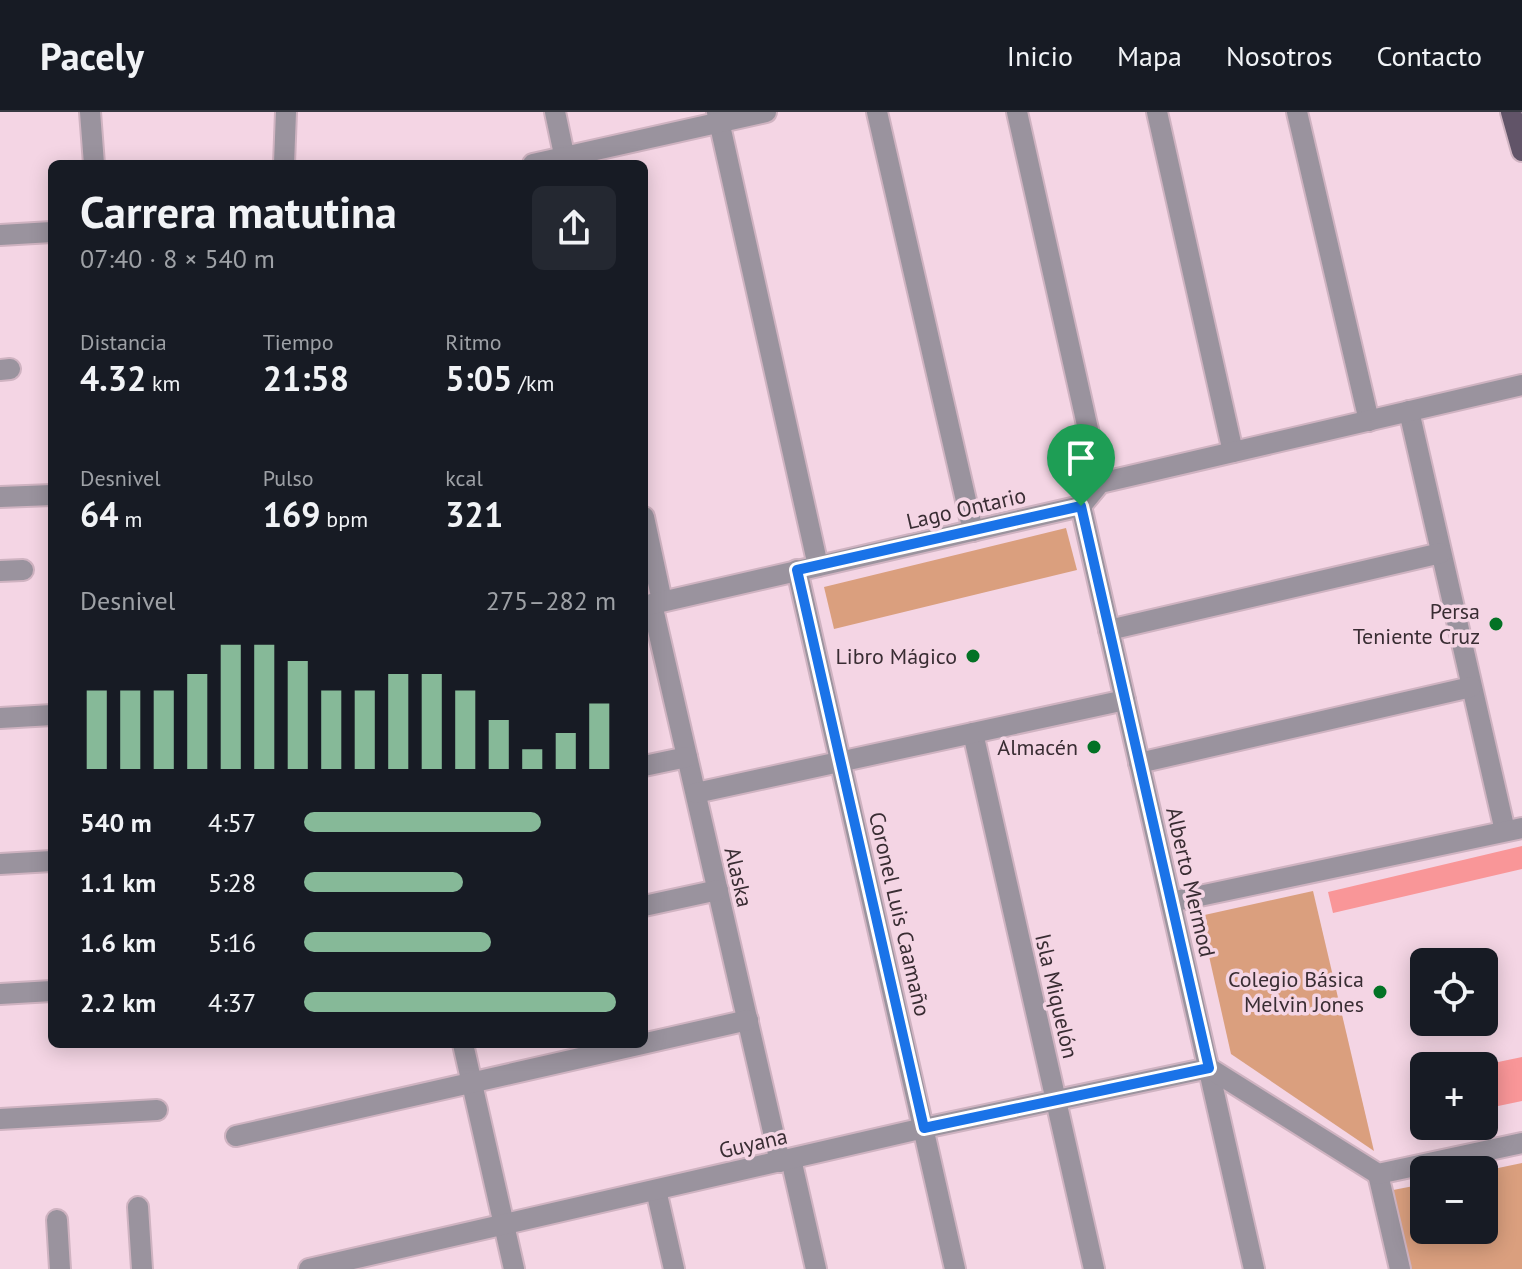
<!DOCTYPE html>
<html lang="es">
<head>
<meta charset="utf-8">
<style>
  :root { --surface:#171b24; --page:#242831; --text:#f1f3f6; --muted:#9ea1a6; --line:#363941; --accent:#86b998 }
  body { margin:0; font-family:"PT Sans",sans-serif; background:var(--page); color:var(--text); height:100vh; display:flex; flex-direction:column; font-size:30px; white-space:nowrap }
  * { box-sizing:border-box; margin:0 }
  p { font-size:26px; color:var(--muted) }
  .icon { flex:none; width:44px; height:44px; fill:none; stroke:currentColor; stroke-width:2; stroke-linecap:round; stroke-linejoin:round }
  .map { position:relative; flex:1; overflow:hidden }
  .sheet { position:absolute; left:48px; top:48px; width:600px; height:888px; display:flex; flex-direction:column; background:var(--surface); border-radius:12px; box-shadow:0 4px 20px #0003 }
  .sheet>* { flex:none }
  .controls { position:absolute; left:1410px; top:836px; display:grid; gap:16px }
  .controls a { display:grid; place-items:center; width:88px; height:88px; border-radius:12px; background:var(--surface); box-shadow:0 4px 20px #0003; font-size:40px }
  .pin { position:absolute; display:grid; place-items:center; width:68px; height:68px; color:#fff; margin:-82px -34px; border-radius:50% 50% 50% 0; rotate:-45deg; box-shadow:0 0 8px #0007 }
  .pin .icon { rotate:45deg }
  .round { display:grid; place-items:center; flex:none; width:84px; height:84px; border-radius:12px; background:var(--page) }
  .overview { display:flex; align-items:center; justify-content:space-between; height:136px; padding:0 32px }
  h1 { font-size:44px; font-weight:600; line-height:60px }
  .stats { display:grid; grid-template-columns:repeat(3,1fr); gap:12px; height:136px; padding:8px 32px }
  .stats div { display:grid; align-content:center }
  .stats b { font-size:34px; font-weight:600 }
  .stats small { font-size:22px; font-weight:400 }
  .stats p { font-size:22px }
  .chart { height:224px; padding:16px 32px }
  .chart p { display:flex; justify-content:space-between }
  .chart svg { width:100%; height:144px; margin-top:8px; stroke:var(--accent); stroke-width:6 }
  ul { padding:0 32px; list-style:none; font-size:26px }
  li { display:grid; grid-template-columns:128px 96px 1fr; align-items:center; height:60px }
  li i { height:20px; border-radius:10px; background:var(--accent) }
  header { display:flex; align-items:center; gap:48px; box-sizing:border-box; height:112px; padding:0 40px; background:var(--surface); border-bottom:2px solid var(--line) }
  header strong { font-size:38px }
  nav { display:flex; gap:44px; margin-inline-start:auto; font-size:28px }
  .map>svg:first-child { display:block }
</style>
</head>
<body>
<header>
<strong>Pacely</strong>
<nav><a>Inicio</a><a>Mapa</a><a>Nosotros</a><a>Contacto</a></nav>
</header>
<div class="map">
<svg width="1522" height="1157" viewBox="0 0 1522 1157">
  <rect width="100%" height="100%" fill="#f4d5e4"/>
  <g fill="#da9f7e">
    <polygon points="1066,416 1077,458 834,517 824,475"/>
    <polygon points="1313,779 1374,1039 1231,942 1200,804"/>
    <polygon points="1522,1051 1522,1157 1406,1157 1388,1079 1424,1072 1424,1118 1484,1118 1484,1059"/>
  </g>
  <g fill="#f99698">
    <polygon points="1522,734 1522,757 1333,801 1328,780"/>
    <polygon points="1522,945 1522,989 1484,997 1484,953"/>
  </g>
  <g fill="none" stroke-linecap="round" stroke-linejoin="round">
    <g stroke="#cfb3c1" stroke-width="24">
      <g id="street">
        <polyline points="90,0 94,52"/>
        <polyline points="555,0 566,52"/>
        <polyline points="717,0 818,454"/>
        <polyline points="877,0 973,419"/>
        <polyline points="1017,0 1100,371"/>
        <polyline points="1157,0 1233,340"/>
        <polyline points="1297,0 1369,309"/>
        <polyline points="284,52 286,0"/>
        <polyline points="533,52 766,0"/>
        <polyline points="0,123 52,120"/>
        <polyline points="0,258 10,257"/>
        <polyline points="1409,299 1505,719"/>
        <polyline points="0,385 52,383"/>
        <polyline points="1081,394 1254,1157"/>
        <polyline points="644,405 662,489"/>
        <polyline points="797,458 955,1157"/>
        <polyline points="0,459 23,458"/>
        <polyline points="652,492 780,1050"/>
        <polyline points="644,494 1081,394 1100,371 1522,273"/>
        <polyline points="1109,518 1441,441"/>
        <polyline points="0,606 52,603"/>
        <polyline points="973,621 1094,1157"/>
        <polyline points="1139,651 1471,575"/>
        <polyline points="644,654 687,645"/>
        <polyline points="696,681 1125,588"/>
        <polyline points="0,752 52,749"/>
        <polyline points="1171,790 1522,716"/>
        <polyline points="644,794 718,778"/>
        <polyline points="0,882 52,879"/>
        <polyline points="463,932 514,1157"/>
        <polyline points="0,1007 157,998"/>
        <polyline points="236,1024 748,908"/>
        <polyline points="791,1047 816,1157"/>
        <polyline points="1378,1062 1400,1157"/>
        <polyline points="656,1078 674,1157"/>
        <polyline points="138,1095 142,1157"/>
        <polyline points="57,1108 60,1157"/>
        <polyline points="309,1157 924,1016 1209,956 1378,1062 1522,1031"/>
      </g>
    </g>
    <g stroke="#cfb3c1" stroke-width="24">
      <polyline id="primary" points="1511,0 1522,39"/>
    </g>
    <use href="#street" stroke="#9a939e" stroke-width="20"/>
    <use href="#primary" stroke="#615468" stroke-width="20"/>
  </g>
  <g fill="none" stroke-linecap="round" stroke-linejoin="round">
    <g stroke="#fff" stroke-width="16">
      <polygon id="route" points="1081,394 1209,956 924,1016 797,458"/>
    </g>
    <use href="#route" stroke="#1a73e8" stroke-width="10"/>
  </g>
  <g fill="#037225" stroke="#f4d5e4" stroke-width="3">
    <circle cx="1496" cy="512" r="8"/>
    <circle cx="973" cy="544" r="8"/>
    <circle cx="1094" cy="635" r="8"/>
    <circle cx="1380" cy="880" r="8"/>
  </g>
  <g text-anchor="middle" stroke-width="7" stroke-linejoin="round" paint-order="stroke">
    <g font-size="22" fill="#392d33" stroke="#f4d5e4">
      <text transform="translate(966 396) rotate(-13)" y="8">Lago Ontario</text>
      <text transform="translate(739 765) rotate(77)" y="8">Alaska</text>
      <text transform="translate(1191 770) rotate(77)" y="8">Alberto Mermod</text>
      <text transform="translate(900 802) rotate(77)" y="8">Coronel Luis Caamaño</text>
      <text transform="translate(1057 884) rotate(77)" y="8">Isla Miquelón</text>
      <text transform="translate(753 1031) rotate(-13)" y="8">Guyana</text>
    </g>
    <g font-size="22" fill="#392d33" stroke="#f4d5e4" text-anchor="end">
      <text x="1480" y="507">Persa<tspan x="1480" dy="25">Teniente Cruz</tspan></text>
      <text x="957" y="552">Libro Mágico</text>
      <text x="1078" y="643">Almacén</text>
      <text x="1364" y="875">Colegio Básica<tspan x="1364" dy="25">Melvin Jones</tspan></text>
    </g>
  </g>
</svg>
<div class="controls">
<a><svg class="icon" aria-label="locate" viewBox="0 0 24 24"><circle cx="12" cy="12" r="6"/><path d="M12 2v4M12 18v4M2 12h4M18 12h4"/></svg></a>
<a>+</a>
<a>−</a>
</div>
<div class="pin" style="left:1081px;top:394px;background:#1e9e55"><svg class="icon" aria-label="arrive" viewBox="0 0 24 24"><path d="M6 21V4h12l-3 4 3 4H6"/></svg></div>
<section class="sheet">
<div class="overview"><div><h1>Carrera matutina</h1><p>07:40 · 8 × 540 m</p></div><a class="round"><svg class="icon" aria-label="share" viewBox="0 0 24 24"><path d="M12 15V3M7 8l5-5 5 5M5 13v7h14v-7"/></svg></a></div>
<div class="stats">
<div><p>Distancia</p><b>4.32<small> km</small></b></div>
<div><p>Tiempo</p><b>21:58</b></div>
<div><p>Ritmo</p><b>5:05<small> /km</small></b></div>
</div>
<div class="stats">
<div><p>Desnivel</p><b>64<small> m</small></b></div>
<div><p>Pulso</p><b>169<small> bpm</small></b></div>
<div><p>kcal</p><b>321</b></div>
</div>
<div class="chart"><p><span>Desnivel</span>275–282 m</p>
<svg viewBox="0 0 160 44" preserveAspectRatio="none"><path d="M5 44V20M15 44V20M25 44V20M35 44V15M45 44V6M55 44V6M65 44V11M75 44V20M85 44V20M95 44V15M105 44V15M115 44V20M125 44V29M135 44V38M145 44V33M155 44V24"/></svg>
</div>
<ul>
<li><b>540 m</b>4:57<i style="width:76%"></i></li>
<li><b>1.1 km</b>5:28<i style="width:51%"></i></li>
<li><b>1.6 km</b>5:16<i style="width:60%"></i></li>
<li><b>2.2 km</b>4:37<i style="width:100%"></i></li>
</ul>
</section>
</div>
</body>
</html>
